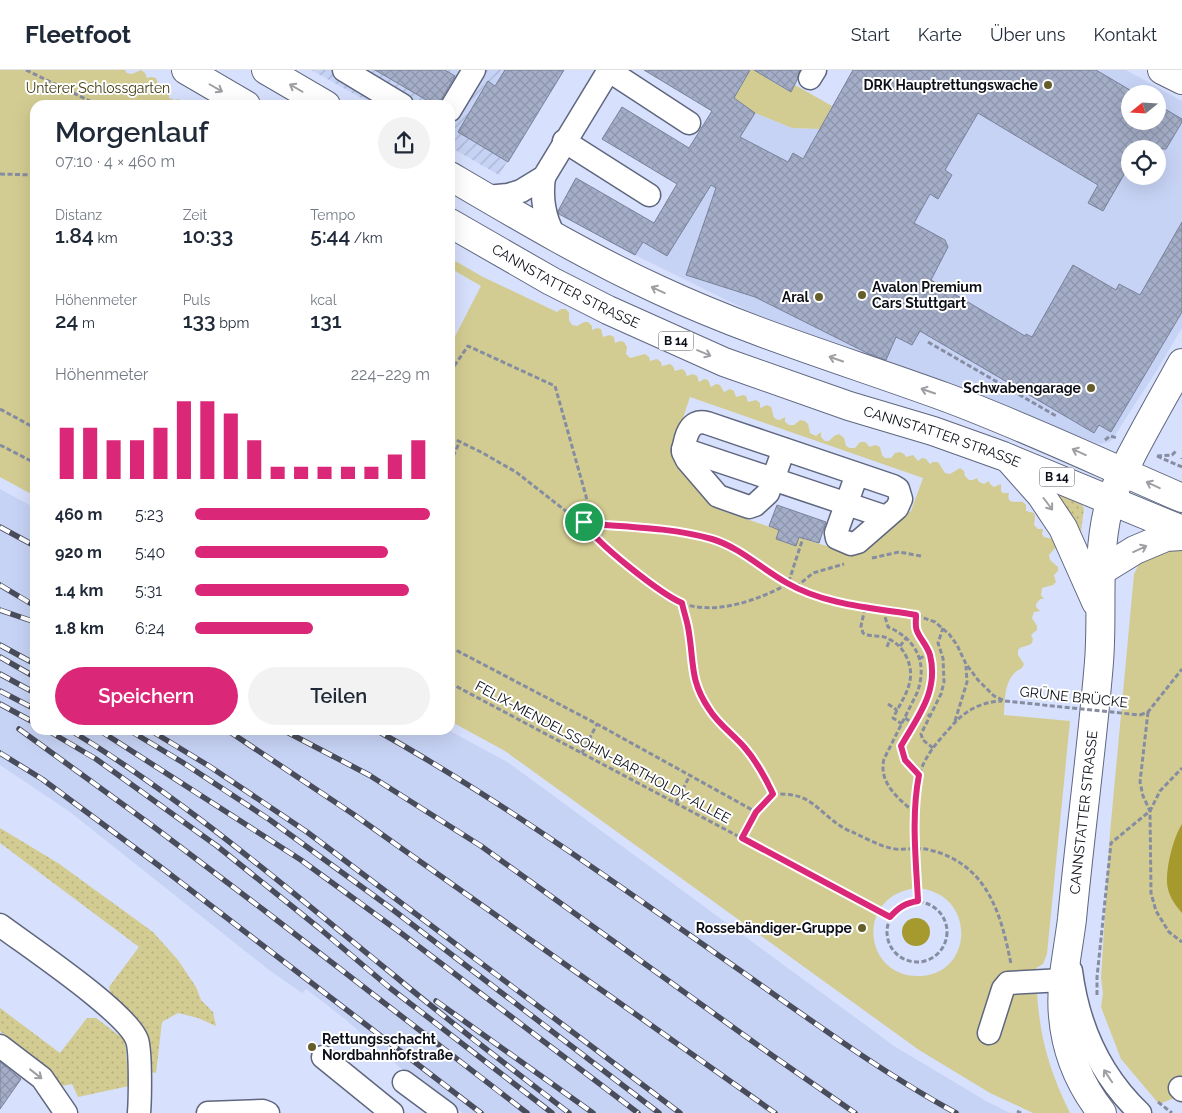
<!DOCTYPE html>
<html lang="de">
<head>
<meta charset="utf-8">
<style>
  :root { --surface:#fff; --page:#f2f2f3; --text:#1f2937; --muted:#747a83; --line:#e0e1e3; --accent:#db2777 }
  body { margin:0; font-family:Raleway,sans-serif; background:var(--page); color:var(--text); height:100vh; display:flex; flex-direction:column; font-size:19px; white-space:nowrap }
  * { box-sizing:border-box; margin:0 }
  p { font-size:16px; color:var(--muted) }
  .icon { flex:none; width:28px; height:28px; fill:none; stroke:currentColor; stroke-width:2; stroke-linecap:round; stroke-linejoin:round }
  .map { position:relative; flex:1; overflow:hidden }
  .details { position:absolute; left:30px; top:30px; width:425px; height:635px; display:flex; flex-direction:column; background:var(--surface); border-radius:15px; box-shadow:0 5px 20px #0002 }
  .details>* { flex:none }
  .needle { width:32px; rotate:252deg }
  .controls { position:absolute; left:1121px; top:15px; display:grid; gap:10px }
  .controls a { display:grid; place-items:center; width:45px; height:45px; border-radius:50%; background:var(--surface); box-shadow:0 5px 20px #0002; font-size:25px }
  .pin { position:absolute; display:grid; place-items:center; width:42px; height:42px; color:#fff; margin:-21px; border:2px solid #fff; border-radius:50%; box-shadow:0 1px 5px #0007 }
  .round { display:grid; place-items:center; flex:none; width:52px; height:52px; border-radius:26px; background:var(--page) }
  .headline { display:flex; align-items:center; justify-content:space-between; height:85px; padding:0 25px }
  h1 { font-size:28px; font-weight:600; line-height:38px }
  .metrics { display:grid; grid-template-columns:repeat(3,1fr); gap:8px; height:85px; padding:5px 25px }
  .metrics div { display:grid; align-content:center }
  .metrics b { font-size:21px; font-weight:600 }
  .metrics small { font-size:14px; font-weight:400 }
  .metrics p { font-size:14px }
  .chart { height:140px; padding:10px 25px }
  .chart p { display:flex; justify-content:space-between }
  .chart svg { width:100%; height:90px; margin-top:5px; stroke:var(--accent); stroke-width:6 }
  .primary-button { display:flex; gap:10px; margin-top:auto; padding:10px 25px }
  .primary-button a { flex:1; height:58px; border-radius:30px; background:var(--accent); color:#fff; font-size:20px; font-weight:600; line-height:58px; text-align:center }
  .primary-button a+a { background:var(--page); color:var(--text) }
  ul { padding:0 25px; list-style:none; font-size:16px }
  li { display:grid; grid-template-columns:80px 60px 1fr; align-items:center; height:38px }
  li i { height:12px; border-radius:6px; background:var(--accent) }
  header { display:flex; align-items:center; gap:30px; box-sizing:border-box; height:70px; padding:0 25px; background:var(--surface); border-bottom:1px solid var(--line) }
  header strong { font-size:24px }
  nav { display:flex; gap:28px; margin-inline-start:auto; font-size:18px }
  .map>svg:first-child { display:block }
</style>
</head>
<body>
<header>
<strong>Fleetfoot</strong>
<nav><a>Start</a><a>Karte</a><a>Über uns</a><a>Kontakt</a></nav>
</header>
<div class="map">
<svg width="1182" height="1043" viewBox="0 0 1182 1043">
  <defs>
    <pattern id="industrial-furrows" width="10" height="10" patternUnits="userSpaceOnUse" patternTransform="scale(1.25)"><rect width="10" height="10" fill="#c7d3f5"/><path d="M-1 1l2-2M0 10L10 0M9 11l2-2" fill="none" stroke="#aab4d1"/></pattern>
    <pattern id="grass-dots" width="8" height="8" patternUnits="userSpaceOnUse" patternTransform="scale(1.25)"><rect width="8" height="8" fill="#d3cc92"/><path d="M2 2h.1M6 6h.1" fill="none" stroke="#b4ae7d" stroke-width="1.8" stroke-linecap="round"/></pattern>
    <pattern id="building-cross-hatch" width="8" height="8" patternUnits="userSpaceOnUse" patternTransform="scale(1.25)"><rect width="8" height="8" fill="#a5aec8"/><path d="M0 0l8 8M0 8l8-8" fill="none" stroke="#8d95ab"/></pattern>
  </defs>
  <rect width="100%" height="100%" fill="#d7e0fc"/>
  <g fill="#c7d3f5" fill-rule="evenodd">
    <path d="M853 0H1126L1182 31V258L1157 300 1112 370 1109 372 1099 374 1093 372 942 311 763 248 635 185 643 172 755 43 792 58 820 59ZM1130 24H1158V51H1130ZM1130 79H1158V106H1130Z"/>
    <polygon points="0,419 35,438 35,660 448,660 509,693 894,976 986,1031 1010,1043 463,1043 404,1001 345,949 306,919 302,923 269,900 70,742 0,695"/>
  </g>
  <polygon fill="url(#industrial-furrows)" points="311,0 564,0 499,105 450,77 450,35 374,35"/>
  <g fill="url(#grass-dots)">
    <polygon points="1051,420 1082,435 1084,439 1080,468"/>
    <polygon points="0,758 58,793 153,862 178,890 196,917 201,930 213,942 216,956 198,948 178,943 162,952 156,1003 151,1002 112,927 109,917 139,877 0,773"/>
    <polygon points="0,938 60,983 87,948 96,948 125,970 129,1016 78,1027 72,1014 58,1017 0,961"/>
  </g>
  <g fill="#d3cc92" fill-rule="evenodd">
    <path d="M0 0H125L127 3 132 4 141 0 145 3 147 8 151 7 156 8C159 13 156 18 160 23L165 24 168 22 169 28 174 30 179 29 181 35H35V426L0 407Z"/>
    <polygon points="750,0 754,0 790,22 795,15 832,36 820,59 792,58 755,43 734,28"/>
    <path d="M450 188 483 207 557 242 561 239H566L569 243V250L572 255 577 256 584 252H588L592 256V260L597 258 601 259 603 267 610 265 614 267 615 273 620 271 624 272 627 277 626 284 630 288 645 284 649 287 650 291 657 289 661 292 662 296 670 294 673 296 675 301 682 299 685 301 687 306 693 304 697 306 699 312 704 309 708 310 711 317 716 314 720 315 724 322 730 319 734 321 736 327 743 325 746 326 748 332 756 330 760 333V338L767 335 771 337C774 343 771 349 780 350L785 347V352L789 355H794L800 350 805 351 808 354 810 363 816 366 821 362V367L825 371H829L834 366 839 364 844 368 846 376 850 378H855L860 372H865L870 377 875 375 880 377 882 385 885 388H891L895 383 900 382 904 384 906 387 913 385 918 391 922 388 926 389 930 394 933 392H938L945 403 950 404 960 398 964 401 965 406 969 410H973L977 408 979 412 984 414 989 411 990 414 994 417 1001 414V421L1003 423H1009C1006 435 1016 431 1023 432L1026 435V441L1034 443 1035 447 1034 455 1038 459H1043L1042 464 1044 467 1053 469 1056 474V477L1049 485 1050 490 1058 497V501L1054 505 1056 512 1053 515 1042 518 1041 525 1044 529H1040L1036 534V537L1040 541 1034 542 1032 548 1037 556V560L1031 565 1033 569 1032 573C1028 577 1022 575 1018 580V585L1024 594 1022 598C1004 606 1005 628 1004 645L1070 651 1047 884 1043 894 1036 898C1037 955 1045 992 1070 1043H1033L990 1023 919 980 505 681 450 651V276L481 216 450 198ZM690 327 923 408 911 441 859 478C841 483 817 473 799 467L795 476 776 469 779 460 720 440 713 435 694 416 676 394 673 388 672 381ZM917 818C977 823 974 904 920 906 863 908 854 825 917 818Z"/>
    <polygon points="1156,479 1182,480 1182,1025 1159,1034 1121,989 1101,937 1103,923 1101,908 1110,763 1134,504 1141,490"/>
  </g>
  <g fill="#a6992e">
    <path d="M1182 754V843C1176 836 1170 828 1168 819 1164 803 1173 768 1182 754Z"/>
    <circle cx="916" cy="862" r="14"/>
  </g>
  <g fill="url(#building-cross-hatch)" stroke="#79819a">
    <polygon points="375,0 445,0 455,6 438,35 435,35"/>
    <polygon points="505,0 564,0 508,92 458,62 488,11 495,16"/>
    <polygon points="644,0 750,0 734,28 755,43 740,67 788,92 793,83 803,89 853,0 1096,0 1130,20 1130,51 1158,51 1158,35 1182,49 1182,52 1166,79 1130,79 1130,94 1103,141 1088,133 1098,115 978,43 945,100 952,105 938,129 930,124 914,153 945,170 948,177 931,210 1025,266 1026,264 1032,267 1073,195 1116,220 1119,214 1140,225 1182,152 1182,242 1111,362 1099,355 1094,363 920,261 912,275 896,267 886,290 867,283 755,227 686,205 716,118 711,115 667,186 643,172 635,185 559,144 558,141 576,108 654,153 677,114 602,69 622,37 689,78 712,41"/>
    <polygon points="754,0 800,0 797,10 791,22"/>
    <polygon points="777,435 826,452 819,473 799,467 796,476 776,469 779,460 769,456"/>
    <polygon points="0,992 21,1009 0,1039"/>
  </g>
  <g fill="none" stroke-linecap="round" stroke-linejoin="round">
    <g stroke="#5f677f" stroke-width="25">
      <g id="minor">
        <polyline points="344,0 402,35"/>
        <polyline points="608,0 689,53"/>
        <polyline points="810,8 815,0"/>
        <polyline points="450,40 474,0"/>
        <polyline points="564,71 649,125"/>
        <path d="M544 107C541 128 544 147 554 165"/>
        <polyline points="486,127 508,125 521,121 544,107 609,0"/>
        <polyline points="683,379 886,447"/>
        <path d="M784 379 768 423 755 435 749 437 718 426 687 390 683 382C685 368 689 348 707 353 769 374 831 395 893 416L898 419 901 429 897 438 858 472 851 474 837 468 836 463 857 404"/>
        <path d="M0 855C28 876 127 942 137 970 141 981 140 1030 139 1043"/>
        <path d="M1071 901C1078 955 1099 1004 1140 1043"/>
        <polyline points="989,963 1003,919 1008,913 1063,910"/>
        <polyline points="0,976 42,1008 66,1043"/>
        <polyline points="323,987 392,1043"/>
        <polyline points="404,1012 446,1043"/>
        <polyline points="1180,1018 1182,1020"/>
        <polyline points="208,1043 263,1041 268,1043"/>
      </g>
    </g>
    <g stroke="#5f677f" stroke-width="30">
      <g id="major">
        <polyline points="186,0 246,35"/>
        <polyline points="266,0 326,35"/>
        <polyline points="1162,0 1182,10"/>
        <path d="M450 106C518 146 587 187 659 220 751 263 849 292 945 327 1026 357 1103 394 1182 428"/>
        <path id="s1" d="M450 153 551 211 608 240 724 292 849 336 933 361 1003 386 1182 460"/>
        <polyline points="1009,389 1041,425 1063,458 1096,532"/>
        <polyline points="1101,501 1135,480 1166,467 1182,466"/>
        <path id="s2" d="M1102 1043C1080 1015 1066 982 1063 946 1060 914 1068 882 1072 849 1080 764 1092 678 1099 592 1103 542 1096 490 1108 440 1112 421 1123 403 1131 386 1147 355 1165 324 1182 293"/>
      </g>
    </g>
    <g stroke="#868da1" stroke-width="3" stroke-dasharray="5 2.5" stroke-linecap="butt">
      <polyline points="26,0 98,35"/>
      <polyline points="0,104 35,105"/>
      <polyline points="928,272 1056,346"/>
      <path d="M450 302 468 276 555 316 586 426 588 438 584 452C593 470 612 482 628 494 642 506 655 519 670 528 707 549 754 532 788 514L803 468"/>
      <polyline points="0,339 35,358"/>
      <polyline points="450,367 481,382 516,402 567,442 584,452 682,462 714,470 742,484 788,514 807,522 845,534 916,545 935,552 949,564 957,575 966,594 978,610 994,626 1005,631"/>
      <polyline points="1105,370 1110,366 1117,368"/>
      <polyline points="0,375 35,393"/>
      <polyline points="1157,386 1182,397"/>
      <polyline points="1157,386 1172,385 1177,380"/>
      <polyline points="1182,388 1182,389"/>
      <polyline points="450,393 460,371"/>
      <polyline points="872,488 899,482 921,486"/>
      <polyline points="796,517 813,503 844,494"/>
      <path d="M682 533C684 543 688 553 689 563 694 594 689 611 709 639 718 654 734 665 745 678 757 692 766 707 773 724"/>
      <path d="M865 538 861 556 863 563C871 568 880 564 889 569 897 573 902 578 906 586 918 610 904 626 893 648L902 654"/>
      <path d="M883 540 888 557C917 569 928 594 917 623L884 689C878 713 899 729 915 743"/>
      <path d="M916 545C916 550 915 557 917 561 920 569 927 575 930 585 939 621 918 647 901 676L905 690 919 705"/>
      <polyline points="900,576 907,567"/>
      <polyline points="450,577 597,654 756,742"/>
      <polyline points="887,577 890,569"/>
      <polyline points="450,584 453,579"/>
      <polyline points="919,589 929,583"/>
      <polyline points="450,613 890,847"/>
      <polyline points="888,634 897,640"/>
      <polyline points="921,641 930,646"/>
      <polyline points="1148,642 1140,712 1143,726 1150,741 1151,823 1156,841 1169,862 1182,872"/>
      <polyline points="1140,645 1148,642 1182,599"/>
      <polyline points="905,648 914,654"/>
      <polyline points="955,651 967,612 966,596"/>
      <polyline points="933,678 923,670 921,664 941,624 944,612 943,588 938,573 943,558"/>
      <polyline points="582,683 597,654"/>
      <path d="M773 724C784 724 797 724 807 730 822 739 833 754 850 761 864 767 880 777 896 779 908 780 919 777 930 780 987 794 1001 843 1011 894"/>
      <polyline points="676,733 690,705"/>
      <polyline points="742,768 756,742 773,724"/>
      <path d="M918 831C917 808 916 786 916 763 915 744 914 724 919 706 924 687 937 672 950 658 964 641 980 632 1002 631"/>
      <circle cx="917" cy="862" r="30"/>
      <polyline points="1097,925 1097,907 1111,773 1150,741 1160,721 1182,698"/>
      <polyline points="1158,1032 1172,1043"/>
      <polyline points="1017,1041 1021,1043"/>
    </g>
    <use href="#minor" stroke="#fff" stroke-width="22"/>
    <use href="#major" stroke="#fff" stroke-width="28"/>
    <g stroke="#484c5b" stroke-width="5.5">
      <g id="rail">
        <polyline points="0,457 35,476"/>
        <polyline points="0,515 35,536"/>
        <polyline points="0,540 35,552"/>
        <polyline points="0,575 35,594"/>
        <polyline points="0,587 35,607"/>
        <polyline points="0,604 35,623"/>
        <polyline points="0,621 35,639"/>
        <polyline points="0,634 35,653"/>
        <polyline points="19,659 154,757 265,841 527,1043"/>
        <polyline points="47,660 96,689 217,776 319,858 390,918 552,1043"/>
        <path d="M70 660C187 731 290 821 396 907 452 954 511 998 569 1043"/>
        <polyline points="99,660 301,790 401,863 638,1043"/>
        <polyline points="129,660 182,692 270,750 388,836 659,1043"/>
        <polyline points="150,660 209,696 307,762 680,1043"/>
        <polyline points="227,660 353,744 775,1043"/>
        <polyline points="283,660 369,705 481,776 773,986 855,1043"/>
        <path d="M376 660C506 733 626 821 748 906 816 954 883 1003 956 1043"/>
        <polyline points="0,683 42,709 158,795 481,1043"/>
        <polyline points="436,931 593,1043"/>
      </g>
    </g>
    <use href="#rail" stroke="#fff" stroke-width="4" stroke-dasharray="11" stroke-linecap="butt"/>
    <polyline stroke="#868da1" stroke-width="3" stroke-dasharray="5 2.5" stroke-linecap="butt" points="1005,631 1140,645"/>
  </g>
  <defs><path id="oneway-shaft" d="M-6 0H5M1.5-3L5.5 0L1.5 3" fill="none" stroke-width="1.6" stroke-linecap="round" stroke-linejoin="round" transform="scale(1.25)"/></defs>
  <g stroke="#9e9fa3">
    <use href="#oneway-shaft" transform="translate(216 18) rotate(30)"/>
    <use href="#oneway-shaft" transform="translate(296 18) rotate(-150)"/>
    <use href="#oneway-shaft" transform="translate(658 220) rotate(-155)"/>
    <use href="#oneway-shaft" transform="translate(704 283) rotate(23)"/>
    <use href="#oneway-shaft" transform="translate(836 289) rotate(-161)"/>
    <use href="#oneway-shaft" transform="translate(928 321) rotate(-161)"/>
    <use href="#oneway-shaft" transform="translate(1079 382) rotate(-156)"/>
    <use href="#oneway-shaft" transform="translate(1153 415) rotate(-155)"/>
    <use href="#oneway-shaft" transform="translate(1048 434) rotate(53)"/>
    <use href="#oneway-shaft" transform="translate(1140 479) rotate(-25)"/>
    <use href="#oneway-shaft" transform="translate(36 1004) rotate(38)"/>
    <use href="#oneway-shaft" transform="translate(1108 1006) rotate(-124)"/>
  </g>
  <g fill="none" stroke-linecap="round" stroke-linejoin="round">
    <g stroke="#fff" stroke-width="10">
      <path id="route" d="M584 452 591 454C631 457 673 458 712 469 739 477 762 499 787 513 825 535 873 538 916 545 916 550 915 557 917 561 920 569 927 575 930 585 939 621 918 646 901 676L905 690 919 705C911 746 916 790 918 831 905 833 898 838 890 847L742 768 756 742 773 724C765 707 757 692 745 678 734 665 718 654 709 639 690 611 694 594 689 563 688 553 684 543 682 533 661 524 594 472 584 452Z"/>
    </g>
    <use href="#route" stroke="#db2777" stroke-width="6"/>
  </g>
  <g fill="#655e2b" stroke="#fff" stroke-width="2">
    <circle cx="1048" cy="15" r="5"/>
    <circle cx="862" cy="225" r="5"/>
    <circle cx="819" cy="227" r="5"/>
    <circle cx="1091" cy="318" r="5"/>
    <circle cx="862" cy="858" r="5"/>
    <circle cx="312" cy="977" r="5"/>
  </g>
  <g text-anchor="middle" stroke-width="4" stroke-linejoin="round" paint-order="stroke">
    <g fill="#fff" stroke="#56585e" stroke-width="1">
      <rect x="658.5" y="261.5" width="35" height="19" rx="4"/>
      <rect x="1039.5" y="397.5" width="35" height="19" rx="4"/>
    </g>
    <g font-size="12" font-weight="bold" fill="#0d1019">
      <text x="676" y="275">B 14</text>
      <text x="1057" y="411">B 14</text>
    </g>
    <g font-size="14" font-weight="bold" fill="#0d1019" stroke="#fff" text-anchor="end">
      <text x="1038" y="20">DRK Hauptrettungswache</text>
      <text x="872" y="222" text-anchor="start">Avalon Premium<tspan x="872" dy="16">Cars Stuttgart</tspan></text>
      <text x="809" y="232">Aral</text>
      <text x="1081" y="323">Schwabengarage</text>
      <text x="852" y="863">Rossebändiger-Gruppe</text>
      <text x="322" y="974" text-anchor="start">Rettungsschacht<tspan x="322" dy="16">Nordbahnhofstraße</tspan></text>
    </g>
    <g font-size="14" fill="#423d11" stroke="#fff">
      <text x="98" y="23">Unterer Schlossgarten</text>
    </g>
    <g font-size="14" fill="#0d1019" stroke="#fff">
      <text dy="5" stroke="none"><textPath href="#s1" startOffset="132">CANNSTATTER STRASSE</textPath></text>
      <text dy="5" stroke="none"><textPath href="#s1" startOffset="538">CANNSTATTER STRASSE</textPath></text>
      <text transform="translate(1074 627) rotate(6)" y="5">GRÜNE BRÜCKE</text>
      <text transform="translate(603 682) rotate(28)" y="5">FELIX-MENDELSSOHN-BARTHOLDY-ALLEE</text>
      <text dy="5" stroke="none"><textPath href="#s2" startOffset="311">CANNSTATTER STRASSE</textPath></text>
    </g>
  </g>
</svg>
<div class="controls">
<a><svg class="needle" viewBox="-14 -14 28 28"><path d="M0-13l5 13h-10z" fill="#e53935"/><path d="M0 13l5-13h-10z" fill="#747a83"/></svg></a>
<a><svg class="icon" aria-label="locate" viewBox="0 0 24 24"><circle cx="12" cy="12" r="6"/><path d="M12 2v4M12 18v4M2 12h4M18 12h4"/></svg></a>
</div>
<div class="pin" style="left:584px;top:452px;background:#1e9e55"><svg class="icon" aria-label="arrive" viewBox="0 0 24 24"><path d="M6 21V4h12l-3 4 3 4H6"/></svg></div>
<section class="details">
<div class="headline"><div><h1>Morgenlauf</h1><p>07:10 · 4 × 460 m</p></div><a class="round"><svg class="icon" aria-label="share" viewBox="0 0 24 24"><path d="M12 15V3M7 8l5-5 5 5M5 13v7h14v-7"/></svg></a></div>
<div class="metrics">
<div><p>Distanz</p><b>1.84<small> km</small></b></div>
<div><p>Zeit</p><b>10:33</b></div>
<div><p>Tempo</p><b>5:44<small> /km</small></b></div>
</div>
<div class="metrics">
<div><p>Höhenmeter</p><b>24<small> m</small></b></div>
<div><p>Puls</p><b>133<small> bpm</small></b></div>
<div><p>kcal</p><b>131</b></div>
</div>
<div class="chart"><p><span>Höhenmeter</span>224–229 m</p>
<svg viewBox="0 0 160 44" preserveAspectRatio="none"><path d="M5 44V19M15 44V19M25 44V25M35 44V25M45 44V19M55 44V6M65 44V6M75 44V12M85 44V25M95 44V38M105 44V38M115 44V38M125 44V38M135 44V38M145 44V32M155 44V25"/></svg>
</div>
<ul>
<li><b>460 m</b>5:23<i style="width:100%"></i></li>
<li><b>920 m</b>5:40<i style="width:82%"></i></li>
<li><b>1.4 km</b>5:31<i style="width:91%"></i></li>
<li><b>1.8 km</b>6:24<i style="width:50%"></i></li>
</ul>
<div class="primary-button"><a>Speichern</a><a>Teilen</a></div>
</section>
</div>
</body>
</html>
